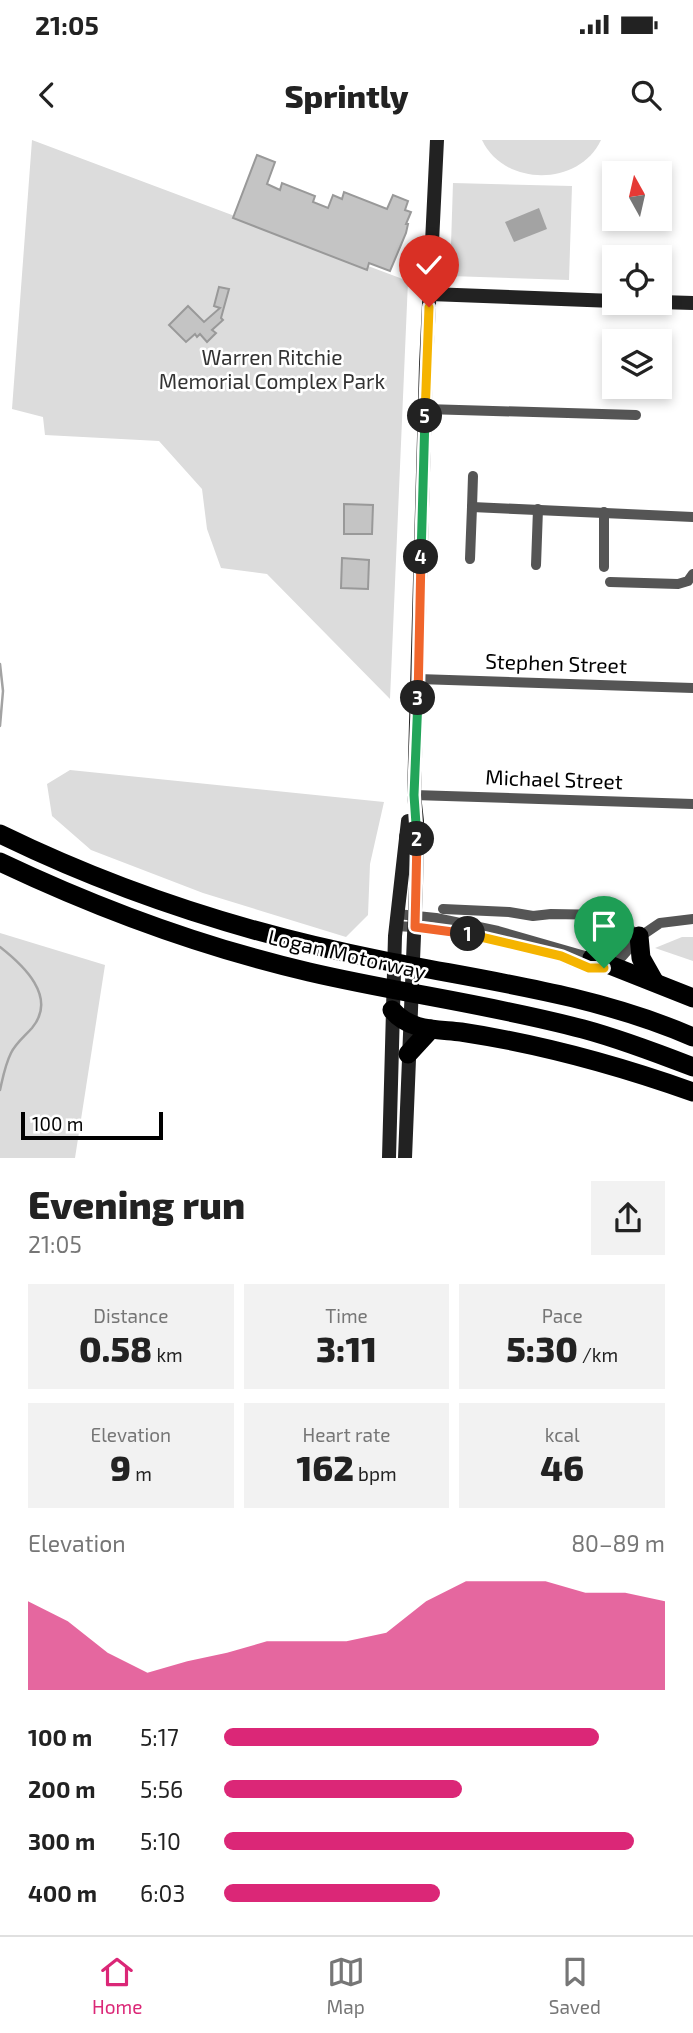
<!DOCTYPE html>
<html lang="en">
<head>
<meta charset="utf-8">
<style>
  :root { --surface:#fff; --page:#f2f2f2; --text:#222; --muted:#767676; --line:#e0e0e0; --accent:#db2777 }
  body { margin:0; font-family:"Exo 2",sans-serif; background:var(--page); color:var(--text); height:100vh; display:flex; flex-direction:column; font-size:26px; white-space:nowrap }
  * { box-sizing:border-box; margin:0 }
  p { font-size:23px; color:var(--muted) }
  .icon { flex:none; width:38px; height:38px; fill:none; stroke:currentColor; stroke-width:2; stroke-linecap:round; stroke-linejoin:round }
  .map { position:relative; height:1018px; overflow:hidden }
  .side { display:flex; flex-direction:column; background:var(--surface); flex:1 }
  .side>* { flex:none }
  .needle { width:46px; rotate:352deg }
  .controls { position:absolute; left:602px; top:21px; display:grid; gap:14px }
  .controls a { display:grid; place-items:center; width:70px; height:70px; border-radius:0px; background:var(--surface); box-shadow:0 4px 10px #0003; font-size:35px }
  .scale { position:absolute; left:21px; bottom:18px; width:142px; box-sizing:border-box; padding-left:7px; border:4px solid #000; border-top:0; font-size:19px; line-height:24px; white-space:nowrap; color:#000; -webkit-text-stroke:5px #fff; paint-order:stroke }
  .pin { position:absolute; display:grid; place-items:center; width:60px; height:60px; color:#fff; margin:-72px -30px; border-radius:50% 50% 50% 0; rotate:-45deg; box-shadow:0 0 7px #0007 }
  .pin .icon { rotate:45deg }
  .km { position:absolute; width:35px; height:35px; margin:-18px; border-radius:50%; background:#222; color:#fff; font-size:19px; line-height:35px; text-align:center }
  .round { display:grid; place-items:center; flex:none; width:74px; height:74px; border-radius:0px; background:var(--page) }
  .overview { display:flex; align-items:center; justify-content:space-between; height:119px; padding:0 28px }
  h1 { font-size:38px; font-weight:800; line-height:52px }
  .stats { display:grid; grid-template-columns:repeat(3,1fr); gap:10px; height:119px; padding:7px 28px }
  .stats div { display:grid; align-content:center; border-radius:0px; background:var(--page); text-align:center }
  .stats b { font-size:35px; font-weight:800 }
  .stats small { font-size:19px; font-weight:400 }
  .stats p { font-size:19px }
  .chart { height:196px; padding:14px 28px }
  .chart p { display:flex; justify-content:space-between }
  .chart svg { width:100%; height:126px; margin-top:7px; fill:var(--accent); opacity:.7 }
  ul { padding:0 28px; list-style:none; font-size:23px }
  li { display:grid; grid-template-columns:112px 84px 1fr; align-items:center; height:52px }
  li i { height:18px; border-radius:9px; background:var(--accent) }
  .status { display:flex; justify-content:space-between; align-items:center; height:49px; padding:0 35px; background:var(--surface); direction:ltr }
  .status svg { height:19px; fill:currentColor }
  header { display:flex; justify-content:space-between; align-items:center; height:91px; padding:0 28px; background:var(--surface); font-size:32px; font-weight:800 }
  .tabs { display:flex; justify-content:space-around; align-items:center; height:98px; border-top:2px solid var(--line); background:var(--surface); font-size:19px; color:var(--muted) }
  .tabs a { display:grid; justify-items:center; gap:4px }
  .tabs .on { color:var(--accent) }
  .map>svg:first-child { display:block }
</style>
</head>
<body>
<div class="status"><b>21:05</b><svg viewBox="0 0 49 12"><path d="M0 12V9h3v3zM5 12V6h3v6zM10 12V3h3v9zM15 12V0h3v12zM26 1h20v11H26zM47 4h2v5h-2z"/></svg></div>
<header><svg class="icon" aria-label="back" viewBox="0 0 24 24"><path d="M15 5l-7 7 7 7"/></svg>Sprintly<svg class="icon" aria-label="search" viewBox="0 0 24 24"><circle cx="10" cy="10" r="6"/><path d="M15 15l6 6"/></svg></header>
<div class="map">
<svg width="693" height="1018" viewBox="0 0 693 1018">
  <rect width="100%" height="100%" fill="#fff"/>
  <g fill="#dcdcdc">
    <polygon points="32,0 408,141 390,559 267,434 221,428 207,389 202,349 159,301 45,295 43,277 12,269"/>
    <path d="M482 0H601C579 47 504 47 482 0Z"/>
    <polygon points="453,43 572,46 569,140 450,136"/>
    <polygon points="70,630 384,662 370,724 368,775 346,797 203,753 91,710 52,676 47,644"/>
    <polygon points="0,793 105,825 75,1018 0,1018"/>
    <polygon points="682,797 693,797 693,821 655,808"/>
  </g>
  <polygon fill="#a3a3a3" points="539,68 547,89 514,102 505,82"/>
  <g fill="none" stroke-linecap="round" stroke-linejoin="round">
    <g stroke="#a3a3a3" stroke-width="2.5">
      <polyline points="0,524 3,551 0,586"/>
      <path d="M0 807C23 825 58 857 32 888 24 897 16 903 11 913 5 925 3 937 0 950"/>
    </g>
  </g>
  <g fill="#c4c4c4" stroke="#999" stroke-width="2">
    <polygon points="257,15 275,22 267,44 280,50 282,43 315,56 313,62 328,68 333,55 342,59 344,52 387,69 393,55 408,61 405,70 411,72 406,84 408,84 406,93 390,131 369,123 367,130 233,78"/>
    <polygon points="219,147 229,149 221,178 223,180 212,190 216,193 207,202 200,194 197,197 195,194 186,202 169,185 188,166 204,182 220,168 214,166"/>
    <polygon points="344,364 373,365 372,394 344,394"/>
    <polygon points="342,418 369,420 368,449 341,448"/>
  </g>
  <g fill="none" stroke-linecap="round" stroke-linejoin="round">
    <g stroke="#555" stroke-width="10">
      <polyline points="425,269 636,275"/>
      <polyline points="472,367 473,336"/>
      <polyline points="470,419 472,367 693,377"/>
      <polyline points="536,425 538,369"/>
      <polyline points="604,427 604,372"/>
      <polyline points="610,442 678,444 688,441 693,434"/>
      <polyline points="418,539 693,548"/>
      <polyline points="414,655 693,664"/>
      <polyline points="443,769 509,772 533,776 551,774 610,775 639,796"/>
      <polyline points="397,774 436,778 498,791 592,818 632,802 660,783 693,779"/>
      <path d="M396 786C446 788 495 798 544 811 559 815 581 829 595 829 611 829 626 816 632 802"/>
    </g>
    <g stroke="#222" stroke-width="14">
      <polyline points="430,154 614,161"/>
      <polyline points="660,162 693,163"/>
      <polyline points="389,1018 395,796 408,681"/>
      <polyline points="405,1018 416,746 417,681 414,655 426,225 437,0"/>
    </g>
    <g stroke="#000" stroke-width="19">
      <path d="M0 694C121 753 248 794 381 820 486 841 594 854 693 897"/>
      <path d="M0 722C99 769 202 807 309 832 399 853 493 865 583 889 620 899 657 913 693 927"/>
      <polyline points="639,796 641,818 654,841"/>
      <polyline points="592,818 693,858"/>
      <path d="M392 870C410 891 435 889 461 892 540 904 617 925 693 952"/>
      <polyline points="408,914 431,889"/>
    </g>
  </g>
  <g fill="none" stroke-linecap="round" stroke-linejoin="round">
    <g stroke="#fff" stroke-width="14">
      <polyline id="split-1" points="468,794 561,816 589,828 604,828"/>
    </g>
    <g stroke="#fff" stroke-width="14">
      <polyline id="split-2" points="417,699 415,787 468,794"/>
    </g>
    <g stroke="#fff" stroke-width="14">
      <polyline id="split-3" points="417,699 414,655 418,558"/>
    </g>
    <g stroke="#fff" stroke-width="14">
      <polyline id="split-4" points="418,558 421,417"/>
    </g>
    <g stroke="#fff" stroke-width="14">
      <polyline id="split-5" points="421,417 425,276"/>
    </g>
    <g stroke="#fff" stroke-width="14">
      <polyline id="split-6" points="425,276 429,167"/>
    </g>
    <use href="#split-1" stroke="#f5b400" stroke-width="9"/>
    <use href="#split-2" stroke="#f0652b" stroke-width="9"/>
    <use href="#split-3" stroke="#22a559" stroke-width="9"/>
    <use href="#split-4" stroke="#f0652b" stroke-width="9"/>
    <use href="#split-5" stroke="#22a559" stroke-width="9"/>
    <use href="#split-6" stroke="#f5b400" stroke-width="9"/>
  </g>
  <g text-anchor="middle" stroke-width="5" stroke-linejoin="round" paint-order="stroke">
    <g font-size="21" fill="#333" stroke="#fff">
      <text x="272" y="225">Warren Ritchie<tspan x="272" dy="24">Memorial Complex Park</tspan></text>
    </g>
    <g font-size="21" fill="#000" stroke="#fff">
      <text transform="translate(556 524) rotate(2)" y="7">Stephen Street</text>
      <text transform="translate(554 640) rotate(2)" y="7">Michael Street</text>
      <text transform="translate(347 815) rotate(13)" y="7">Logan Motorway</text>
    </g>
  </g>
</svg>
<div class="controls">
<a><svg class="needle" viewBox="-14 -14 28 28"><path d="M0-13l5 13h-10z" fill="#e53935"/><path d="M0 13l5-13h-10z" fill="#767676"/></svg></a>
<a><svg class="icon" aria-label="locate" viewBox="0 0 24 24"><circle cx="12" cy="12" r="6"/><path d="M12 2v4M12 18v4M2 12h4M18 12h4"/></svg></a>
<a><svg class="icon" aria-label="layers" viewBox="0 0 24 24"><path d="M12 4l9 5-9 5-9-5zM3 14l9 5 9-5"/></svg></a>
</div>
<div class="scale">100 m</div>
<div class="pin" style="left:604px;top:828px;background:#1e9e55"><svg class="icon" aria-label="arrive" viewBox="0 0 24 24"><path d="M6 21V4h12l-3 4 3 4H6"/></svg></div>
<div class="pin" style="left:429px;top:167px;background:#d93025"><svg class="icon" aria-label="check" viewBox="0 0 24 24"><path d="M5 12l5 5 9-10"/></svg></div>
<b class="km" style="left:468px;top:794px">1</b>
<b class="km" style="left:417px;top:699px">2</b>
<b class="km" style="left:418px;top:558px">3</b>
<b class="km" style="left:421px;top:417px">4</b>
<b class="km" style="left:425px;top:276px">5</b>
</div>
<section class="side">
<div class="overview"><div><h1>Evening run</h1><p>21:05</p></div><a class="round"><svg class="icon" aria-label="share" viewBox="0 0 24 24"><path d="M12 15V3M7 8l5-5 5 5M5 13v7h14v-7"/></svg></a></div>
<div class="stats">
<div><p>Distance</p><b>0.58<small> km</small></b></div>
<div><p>Time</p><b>3:11</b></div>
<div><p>Pace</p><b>5:30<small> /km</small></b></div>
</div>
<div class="stats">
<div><p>Elevation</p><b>9<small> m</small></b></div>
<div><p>Heart rate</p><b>162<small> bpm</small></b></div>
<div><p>kcal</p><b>46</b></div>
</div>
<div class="chart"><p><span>Elevation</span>80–89 m</p>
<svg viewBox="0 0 160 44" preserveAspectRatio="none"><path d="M0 44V13L10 20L20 31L30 38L40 34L50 31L60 27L70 27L80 27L90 24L100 13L110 6L120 6L130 6L140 10L150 10L160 13V44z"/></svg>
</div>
<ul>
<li><b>100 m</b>5:17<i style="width:85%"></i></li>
<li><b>200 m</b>5:56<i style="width:54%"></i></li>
<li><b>300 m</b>5:10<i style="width:93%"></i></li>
<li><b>400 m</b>6:03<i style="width:49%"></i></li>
</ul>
</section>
<nav class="tabs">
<a class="on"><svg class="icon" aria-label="home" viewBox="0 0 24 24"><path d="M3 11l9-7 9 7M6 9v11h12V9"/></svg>Home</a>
<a><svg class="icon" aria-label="map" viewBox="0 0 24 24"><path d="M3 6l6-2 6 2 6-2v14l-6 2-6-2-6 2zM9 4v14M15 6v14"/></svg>Map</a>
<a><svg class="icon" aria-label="saved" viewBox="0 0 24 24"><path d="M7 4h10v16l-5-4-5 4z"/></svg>Saved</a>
</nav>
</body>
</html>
